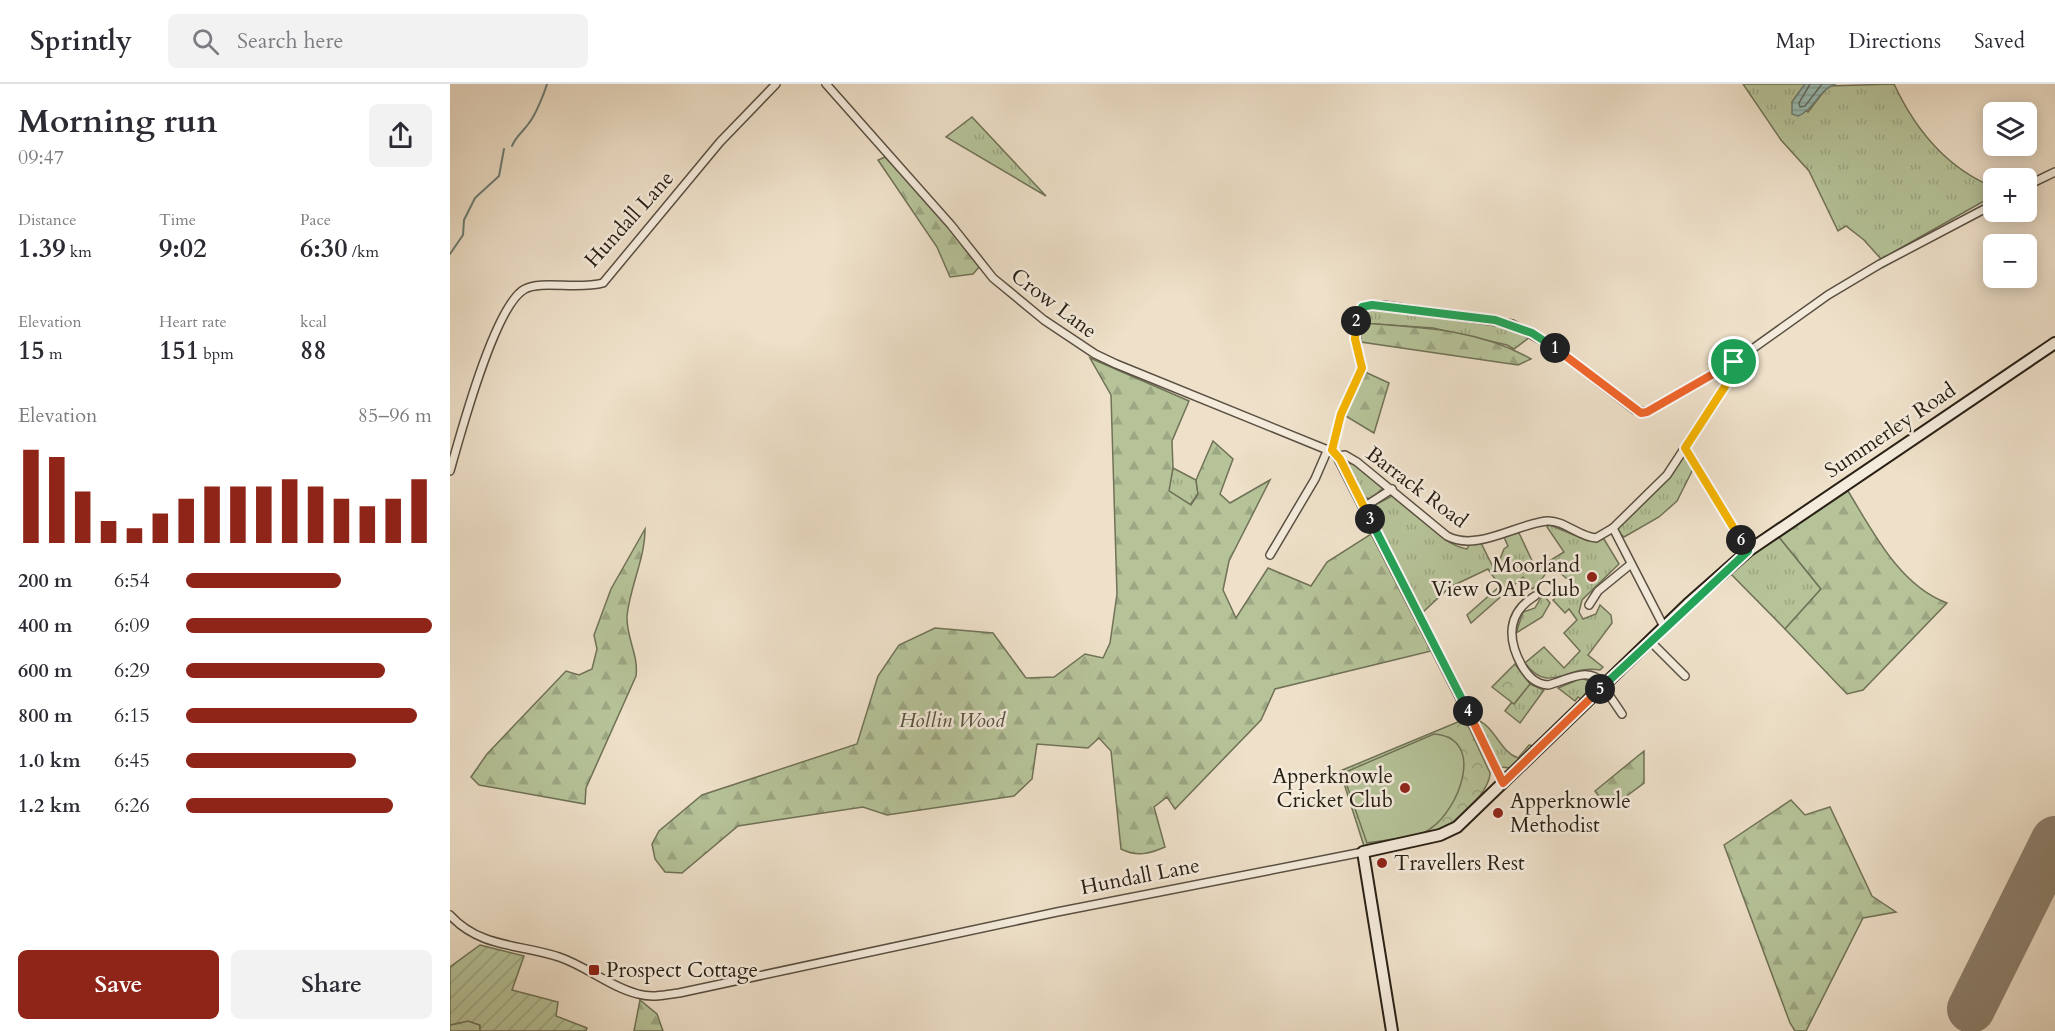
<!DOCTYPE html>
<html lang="en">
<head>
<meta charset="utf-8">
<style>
  :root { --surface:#fff; --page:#f2f2f3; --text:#2b2b33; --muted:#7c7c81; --line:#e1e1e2; --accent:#8f2418 }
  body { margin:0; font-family:Cardo,serif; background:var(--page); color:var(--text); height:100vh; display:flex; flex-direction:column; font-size:22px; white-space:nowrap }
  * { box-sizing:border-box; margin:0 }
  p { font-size:20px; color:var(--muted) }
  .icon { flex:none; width:33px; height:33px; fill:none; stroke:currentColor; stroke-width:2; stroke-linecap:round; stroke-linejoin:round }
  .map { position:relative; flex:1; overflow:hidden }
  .sheet { display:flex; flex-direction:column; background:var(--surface); width:450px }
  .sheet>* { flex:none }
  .buttons { position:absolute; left:1533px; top:18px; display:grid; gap:12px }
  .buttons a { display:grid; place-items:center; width:54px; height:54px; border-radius:9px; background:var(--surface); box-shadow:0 3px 15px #0003; font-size:30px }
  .pin { position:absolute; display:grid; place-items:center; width:51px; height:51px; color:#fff; margin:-26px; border:3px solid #fff; border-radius:50%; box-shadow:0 2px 6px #0007 }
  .km { position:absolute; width:30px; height:30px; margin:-15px; border-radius:50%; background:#222; color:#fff; font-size:16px; line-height:30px; text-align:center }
  .round { display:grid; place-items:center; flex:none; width:63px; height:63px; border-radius:9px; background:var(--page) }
  .head { display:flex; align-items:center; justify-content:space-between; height:102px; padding:0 18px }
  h1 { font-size:33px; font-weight:700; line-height:45px }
  .stats { display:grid; grid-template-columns:repeat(3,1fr); gap:9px; height:102px; padding:6px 18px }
  .stats div { display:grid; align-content:center }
  .stats b { font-size:26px; font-weight:700 }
  .stats small { font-size:16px; font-weight:400 }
  .stats p { font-size:16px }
  .chart { height:168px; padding:12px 18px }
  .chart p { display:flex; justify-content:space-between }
  .chart svg { width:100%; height:108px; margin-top:6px; stroke:var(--accent); stroke-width:6 }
  .primary-button { display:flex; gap:12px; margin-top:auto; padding:12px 18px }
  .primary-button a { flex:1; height:69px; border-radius:9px; background:var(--accent); color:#fff; font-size:24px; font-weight:700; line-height:69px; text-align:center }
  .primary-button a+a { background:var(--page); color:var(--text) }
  ul { padding:0 18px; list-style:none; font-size:20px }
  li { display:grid; grid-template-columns:96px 72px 1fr; align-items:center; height:45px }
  li i { height:15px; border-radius:8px; background:var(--accent) }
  header { display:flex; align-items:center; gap:36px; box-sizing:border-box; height:84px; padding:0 30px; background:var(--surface); border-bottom:2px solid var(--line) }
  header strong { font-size:28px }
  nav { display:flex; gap:33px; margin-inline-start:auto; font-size:21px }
  .search { width:420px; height:54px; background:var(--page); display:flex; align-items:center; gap:15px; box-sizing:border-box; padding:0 21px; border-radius:9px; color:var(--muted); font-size:22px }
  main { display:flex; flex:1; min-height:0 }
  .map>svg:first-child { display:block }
</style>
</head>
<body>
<header>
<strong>Sprintly</strong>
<div class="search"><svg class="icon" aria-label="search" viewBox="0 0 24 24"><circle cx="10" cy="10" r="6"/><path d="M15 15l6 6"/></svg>Search here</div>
<nav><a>Map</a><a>Directions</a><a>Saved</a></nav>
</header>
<main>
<section class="sheet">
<div class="head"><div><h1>Morning run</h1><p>09:47</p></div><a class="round"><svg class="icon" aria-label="share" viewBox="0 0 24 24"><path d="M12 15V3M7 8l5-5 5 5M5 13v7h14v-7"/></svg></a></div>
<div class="stats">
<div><p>Distance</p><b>1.39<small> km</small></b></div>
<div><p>Time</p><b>9:02</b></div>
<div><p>Pace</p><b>6:30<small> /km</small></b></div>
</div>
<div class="stats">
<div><p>Elevation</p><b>15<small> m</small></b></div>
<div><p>Heart rate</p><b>151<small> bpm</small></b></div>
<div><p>kcal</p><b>88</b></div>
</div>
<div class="chart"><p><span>Elevation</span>85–96 m</p>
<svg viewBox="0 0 160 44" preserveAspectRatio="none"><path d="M5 44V6M15 44V9M25 44V23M35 44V35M45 44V38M55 44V32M65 44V26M75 44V21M85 44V21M95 44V21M105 44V18M115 44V21M125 44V26M135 44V29M145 44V26M155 44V18"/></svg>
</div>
<ul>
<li><b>200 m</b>6:54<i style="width:63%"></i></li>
<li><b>400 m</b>6:09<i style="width:100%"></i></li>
<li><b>600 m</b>6:29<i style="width:81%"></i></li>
<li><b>800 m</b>6:15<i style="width:94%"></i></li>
<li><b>1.0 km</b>6:45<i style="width:69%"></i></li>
<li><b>1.2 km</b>6:26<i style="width:84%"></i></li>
</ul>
<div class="primary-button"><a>Save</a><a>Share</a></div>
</section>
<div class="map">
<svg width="1605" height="947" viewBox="0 0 1605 947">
  <defs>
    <pattern id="grass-tufts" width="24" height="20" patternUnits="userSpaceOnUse" patternTransform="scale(1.5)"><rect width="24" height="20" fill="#b6c399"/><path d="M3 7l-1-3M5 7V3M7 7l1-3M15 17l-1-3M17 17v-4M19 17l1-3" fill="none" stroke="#9ca783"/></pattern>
    <pattern id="forest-firs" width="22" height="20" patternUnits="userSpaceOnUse" patternTransform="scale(1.5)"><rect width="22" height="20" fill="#b6c399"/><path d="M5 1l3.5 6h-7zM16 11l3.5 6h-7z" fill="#9ca783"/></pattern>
    <pattern id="park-crowns" width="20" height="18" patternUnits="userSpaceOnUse" patternTransform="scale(1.5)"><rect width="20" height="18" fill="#b6c399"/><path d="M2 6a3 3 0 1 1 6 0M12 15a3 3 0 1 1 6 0" fill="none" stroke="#9ca783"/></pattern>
    <pattern id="garden-furrows" width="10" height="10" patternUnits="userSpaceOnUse" patternTransform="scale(1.5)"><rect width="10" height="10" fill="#b6c399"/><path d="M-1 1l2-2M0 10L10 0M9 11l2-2" fill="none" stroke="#9ca783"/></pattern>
    <pattern id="water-rules" width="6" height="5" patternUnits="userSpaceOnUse" patternTransform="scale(1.5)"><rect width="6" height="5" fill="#99bdb5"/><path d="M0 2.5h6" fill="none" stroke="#84a29b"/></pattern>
  </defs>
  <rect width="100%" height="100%" fill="#eee0c9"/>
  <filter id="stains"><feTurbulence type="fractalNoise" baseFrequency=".00333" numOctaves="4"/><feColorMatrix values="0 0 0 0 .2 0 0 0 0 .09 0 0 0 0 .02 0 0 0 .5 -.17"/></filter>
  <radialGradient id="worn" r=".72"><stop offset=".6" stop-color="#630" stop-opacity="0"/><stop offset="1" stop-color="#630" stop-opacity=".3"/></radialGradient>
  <g fill="url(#grass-tufts)" stroke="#707257" stroke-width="1.5">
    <path d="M1293 0H1355L1342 18 1358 28 1378 2 1444 0C1465 45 1497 84 1543 103V112L1431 175 1414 156 1396 142 1388 147 1359 87 1331 56Z"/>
    <polygon points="522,33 596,112 496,53"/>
    <polygon points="928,224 1052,240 1080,253 1064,265 1057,261 983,244 910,239 914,227"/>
    <polygon points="1237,372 1245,381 1227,417 1209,433 1174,453 1167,447 1167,443 1232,373"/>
    <polygon points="897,379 904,380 933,404 921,415 913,413"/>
    <polygon points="723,384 746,396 748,410 740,421 718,407"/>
    <path d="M942 412C971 425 986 459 1017 465L1019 461 1030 457 1043 483 1048 480 1054 465 1058 462 1053 451 1069 449 1085 483 1088 484 1114 468 1097 443 1100 441 1138 457 1154 455 1169 480 1132 516 1129 528 1133 535 1146 530 1150 521 1161 531 1162 539 1138 571 1153 583 1150 586C1118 580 1099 612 1075 579L1094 563 1114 584 1130 567 1114 549 1127 536 1119 525 1115 529 1103 516 1123 500 1102 482C1095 489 1090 500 1082 505L1073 493 1021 539 1017 531 1050 502 1038 485 1000 503 973 528 922 432 923 422Z"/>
    <polygon points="1329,453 1371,505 1335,545 1280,489 1307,466"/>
    <polygon points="1093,510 1100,519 1092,533 1066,549 1073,528 1085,524"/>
    <polygon points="1132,594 1143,599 1131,615 1128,613 1125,617 1108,604"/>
    <polygon points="1080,600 1094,606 1070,639 1055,627 1062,618 1064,620"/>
    <path d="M1027 636C1045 642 1049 667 1068 674L1079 661 1084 662 1060 684 1051 683Z"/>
  </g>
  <g fill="url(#forest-firs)" stroke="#707257" stroke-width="1.5">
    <polygon points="435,73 475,114 530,182 523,190 500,193 487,163 428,76"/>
    <path d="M910 239C968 243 1029 245 1081 275L1068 281 911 258Z"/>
    <path d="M640 274 739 317 722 357 723 384 719 407 741 421 748 410 746 396 763 357 783 375 770 410 780 419 820 396 779 477 773 506 786 534 818 484 861 502 877 478 921 450 981 567 825 605 811 636 725 725 717 713 704 723 715 763C699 770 687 773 671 765L661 667 649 654 638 664 587 660 582 695 564 712 437 731 413 723 288 742 232 789 215 788 205 775 202 760 209 747 252 711 407 660 428 592 449 561 485 544 543 549 576 594 604 593 635 570 653 574 660 559 667 510 661 311Z"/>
    <polygon points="915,288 939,299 924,349 894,331"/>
    <path d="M1398 407C1423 448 1450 502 1497 519L1413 606 1397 610 1335 545 1371 505 1329 453Z"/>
    <path d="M195 445C195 475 180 502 177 532 176 553 189 572 186 592L136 704 135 720 29 701 21 693 37 670 116 587 129 591 142 585 147 565 144 551 161 505Z"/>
    <polygon points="1194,667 1194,699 1159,725 1145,707"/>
    <polygon points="1341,716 1355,731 1380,723 1422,812 1446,828 1413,834 1356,947 1345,947 1340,939 1274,761"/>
    <polygon points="190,916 207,930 213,947 184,947"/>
    <polygon points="18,937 30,941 30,947 0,947 0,941"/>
  </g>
  <g fill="url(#park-crowns)" stroke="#707257" stroke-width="1.5">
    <polygon points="1065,580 1080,600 1064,620 1042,603"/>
    <path d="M1015 635 1040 689C1040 706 1009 738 993 744 968 752 940 756 914 762L890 687Z"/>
  </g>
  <polygon fill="url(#garden-furrows)" stroke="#707257" stroke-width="1.5" points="30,861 74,872 62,906 108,918 106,932 137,944 136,947 30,947 30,941 18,937 0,941 0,883"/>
  <path fill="#b6c399" stroke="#707257" stroke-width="1.5" d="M984 650C1037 654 1009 726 980 745 967 754 933 756 917 759L895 696 898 687Z"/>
  <path fill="url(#water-rules)" stroke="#6c7e75" stroke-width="1.5" d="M1355 0H1386C1369 5 1365 25 1348 32L1342 30V18Z"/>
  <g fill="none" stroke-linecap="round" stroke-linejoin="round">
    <polyline stroke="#616e65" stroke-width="1.5" points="1360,0 1349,19 1350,23 1355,22 1372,0"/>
    <g stroke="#6c7e75" stroke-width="2">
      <path d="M62 62C66 52 73 48 79 39 85 32 94 10 97 0"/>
      <polyline points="0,170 13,151 14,136 25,114 49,92 54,65"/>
    </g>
    <polyline stroke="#8c806f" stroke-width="48" points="1521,925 1605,756"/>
    <g stroke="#5a5042" stroke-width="10">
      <g id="street">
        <polyline points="376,0 501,141 543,194 594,236 645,270 666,280 885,369 1053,699"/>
        <polyline points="1576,102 1605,88"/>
        <polyline points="1235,364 1298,467"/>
        <polyline points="882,366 891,330 912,284 905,255 905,240 912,223 933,221 1062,240 1102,262 1185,326 1197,328 1284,278 1378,211 1430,180 1544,120"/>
        <path d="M888 372 895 371 907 378 997 452C1027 468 1066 440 1097 437 1114 436 1129 453 1146 454L1163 444 1217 391 1285 287 1284 278"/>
        <path d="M0 387C10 352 45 220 75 205 91 196 128 206 153 199L270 58 326 0"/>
        <polyline points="914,423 942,405"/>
        <polyline points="1163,444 1214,543"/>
        <polyline points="820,471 865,395 878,365"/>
        <path d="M1085 512C1057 529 1057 555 1072 582 1078 592 1085 600 1098 601 1119 596 1137 581 1155 600"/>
        <polyline points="1139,521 1148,507 1181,480"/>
        <polyline points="1200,557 1235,592"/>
        <polyline points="1153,602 1172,630"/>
        <path d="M0 831C30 864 70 860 109 873 136 882 160 903 188 910 201 914 215 911 229 909L607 828 913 768"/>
      </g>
    </g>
    <g stroke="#292015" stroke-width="14">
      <polyline id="secondary" points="942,947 913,768 990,751 1007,743 1238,520 1298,467 1605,259"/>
    </g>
    <use href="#street" stroke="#f4ebdc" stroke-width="7"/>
    <use href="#secondary" stroke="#f4ebdc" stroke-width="10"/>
  </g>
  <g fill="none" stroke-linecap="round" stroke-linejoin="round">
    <g stroke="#fff" stroke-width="12">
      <polyline id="split-1" points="1105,264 1191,329 1197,328 1284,278"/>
    </g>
    <g stroke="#fff" stroke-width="12">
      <polyline id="split-2" points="906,237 912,223 922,221 1045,236 1082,249 1105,264"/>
    </g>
    <g stroke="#fff" stroke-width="12">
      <polyline id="split-3" points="906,237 905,255 912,284 891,330 882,366 890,375 920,435"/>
    </g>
    <g stroke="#fff" stroke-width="12">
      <polyline id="split-4" points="920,435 1018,627"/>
    </g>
    <g stroke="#fff" stroke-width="12">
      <polyline id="split-5" points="1018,627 1053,699 1150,605"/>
    </g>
    <g stroke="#fff" stroke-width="12">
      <polyline id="split-6" points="1150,605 1298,467 1291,456"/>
    </g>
    <g stroke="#fff" stroke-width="12">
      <polyline id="split-7" points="1284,278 1285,287 1235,364 1291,456"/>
    </g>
    <use href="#split-1" stroke="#f0652b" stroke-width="8"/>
    <use href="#split-2" stroke="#22a559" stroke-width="8"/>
    <use href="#split-3" stroke="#f5b400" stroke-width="8"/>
    <use href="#split-4" stroke="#22a559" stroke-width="8"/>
    <use href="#split-5" stroke="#f0652b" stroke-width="8"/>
    <use href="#split-6" stroke="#22a559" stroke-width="8"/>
    <use href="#split-7" stroke="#f5b400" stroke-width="8"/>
  </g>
  <g fill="#8f2418" stroke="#f4ebdc" stroke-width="2">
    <circle cx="1142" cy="493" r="6"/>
    <circle cx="955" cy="704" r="6"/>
    <circle cx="1048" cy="729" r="6"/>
    <circle cx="932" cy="779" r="6"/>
    <rect x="138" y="880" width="12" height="12" rx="3"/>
  </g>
  <g text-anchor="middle" stroke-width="5" stroke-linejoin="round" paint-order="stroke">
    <g font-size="21" fill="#292015" stroke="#f4ebdc">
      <text transform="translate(179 135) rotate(-48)" y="7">Hundall Lane</text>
      <text transform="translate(604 219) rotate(37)" y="7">Crow Lane</text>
      <text transform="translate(1440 346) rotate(-34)" y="7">Summerley Road</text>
      <text transform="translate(967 403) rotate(37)" y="7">Barrack Road</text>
      <text transform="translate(690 792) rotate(-11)" y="7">Hundall Lane</text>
    </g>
    <g font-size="21" fill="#292015" stroke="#f4ebdc" text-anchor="start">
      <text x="1130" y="488" text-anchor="end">Moorland<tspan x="1130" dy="24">View OAP Club</tspan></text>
      <text x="943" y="699" text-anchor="end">Apperknowle<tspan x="943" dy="24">Cricket Club</tspan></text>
      <text x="1060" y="724">Apperknowle<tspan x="1060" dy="24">Methodist</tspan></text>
      <text x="944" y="786">Travellers Rest</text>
      <text x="156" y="893">Prospect Cottage</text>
    </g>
    <g font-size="21" font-style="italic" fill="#53513d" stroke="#f4ebdc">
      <text x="502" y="643">Hollin Wood</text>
    </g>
  </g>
  <rect width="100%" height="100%" filter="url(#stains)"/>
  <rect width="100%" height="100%" fill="url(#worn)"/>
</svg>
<div class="buttons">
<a><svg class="icon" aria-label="layers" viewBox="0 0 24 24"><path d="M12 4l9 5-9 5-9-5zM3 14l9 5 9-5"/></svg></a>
<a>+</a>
<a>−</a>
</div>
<div class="pin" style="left:1284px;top:278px;background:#1e9e55"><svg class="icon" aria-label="arrive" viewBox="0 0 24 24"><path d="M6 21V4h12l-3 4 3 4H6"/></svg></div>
<b class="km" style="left:1105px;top:264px">1</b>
<b class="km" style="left:906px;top:237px">2</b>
<b class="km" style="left:920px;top:435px">3</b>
<b class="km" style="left:1018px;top:627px">4</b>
<b class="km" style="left:1150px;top:605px">5</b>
<b class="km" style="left:1291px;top:456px">6</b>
</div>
</main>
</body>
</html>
